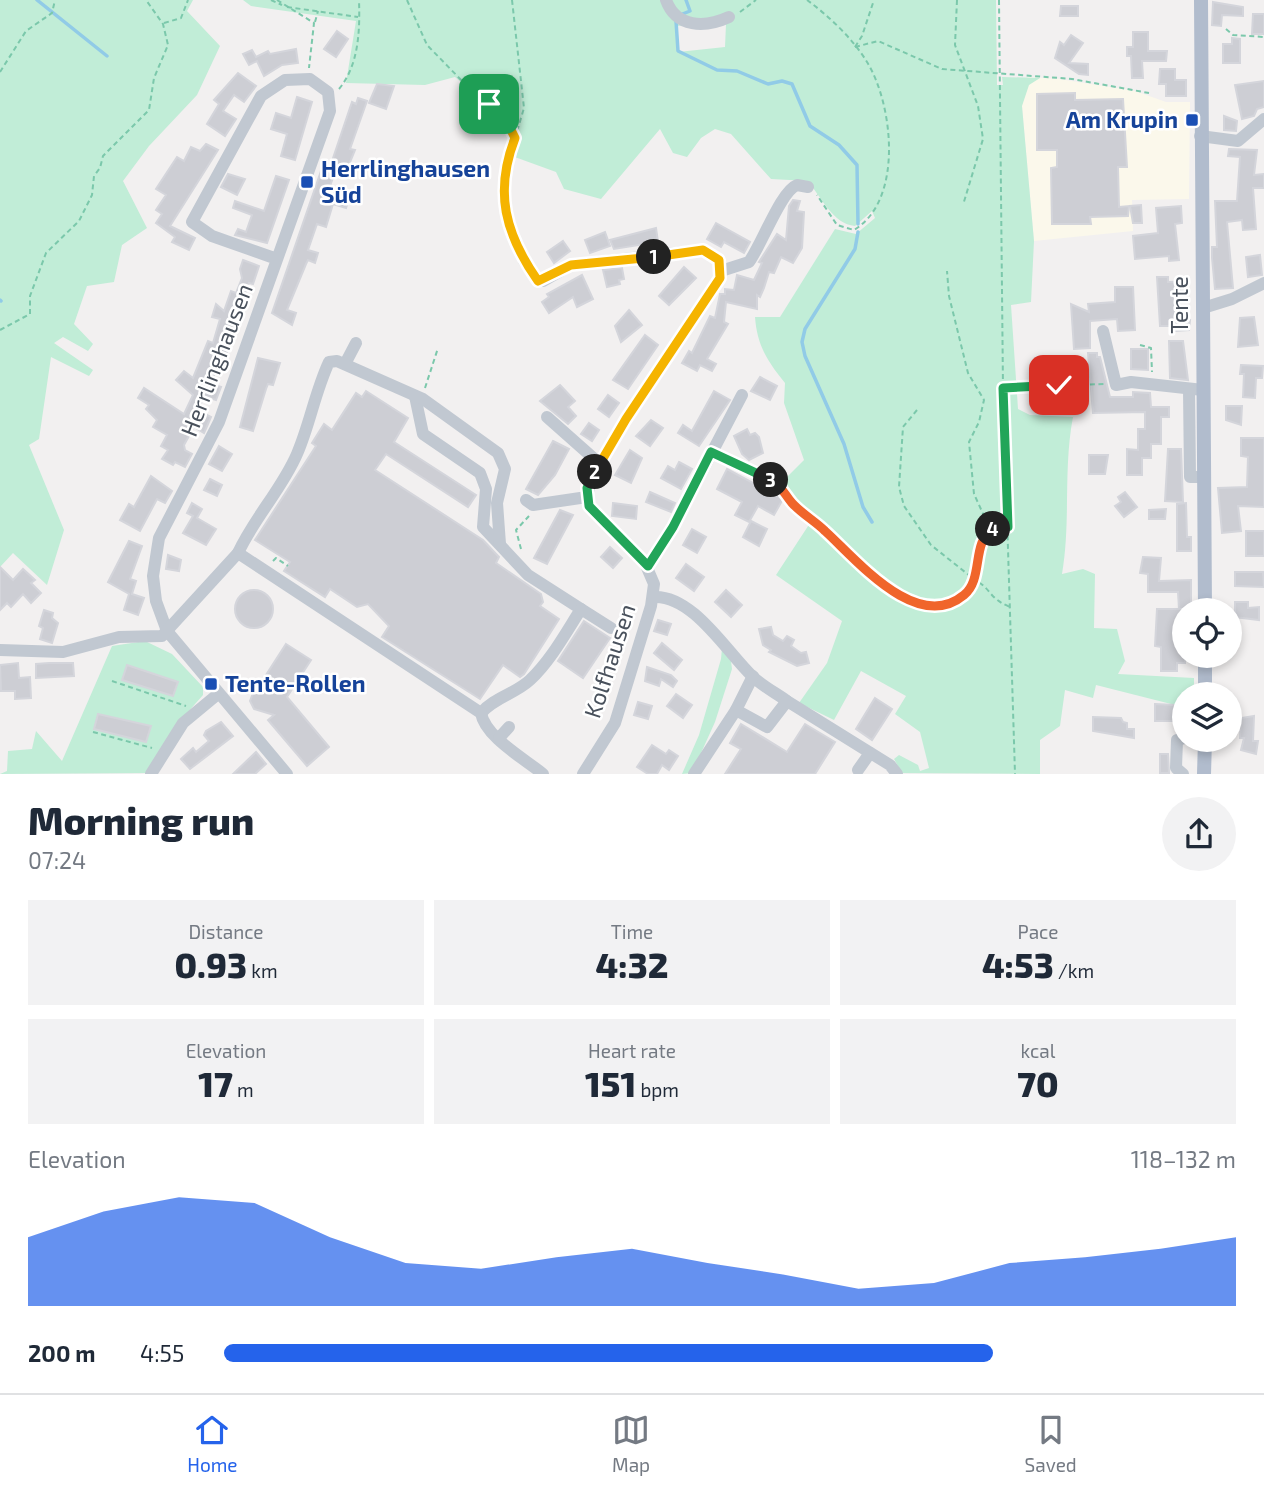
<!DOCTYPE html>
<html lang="en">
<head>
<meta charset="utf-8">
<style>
  :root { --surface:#fff; --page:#f2f2f3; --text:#1f2937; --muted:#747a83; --line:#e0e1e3; --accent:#2563eb }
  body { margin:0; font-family:"Exo 2",sans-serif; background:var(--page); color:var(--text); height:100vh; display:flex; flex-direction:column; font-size:26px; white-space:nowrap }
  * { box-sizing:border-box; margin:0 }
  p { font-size:23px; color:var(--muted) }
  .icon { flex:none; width:38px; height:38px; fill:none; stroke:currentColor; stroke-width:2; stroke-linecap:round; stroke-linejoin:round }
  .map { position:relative; height:774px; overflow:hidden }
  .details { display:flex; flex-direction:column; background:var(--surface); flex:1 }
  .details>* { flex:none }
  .controls { position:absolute; left:1172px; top:598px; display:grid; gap:14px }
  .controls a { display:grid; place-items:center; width:70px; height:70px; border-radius:50%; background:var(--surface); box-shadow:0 4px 10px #0003; font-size:35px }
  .pin { position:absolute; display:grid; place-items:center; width:60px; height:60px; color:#fff; margin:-30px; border-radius:14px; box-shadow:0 4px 10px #0006 }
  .km { position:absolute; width:35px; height:35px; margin:-18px; border-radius:50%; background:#222; color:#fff; font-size:19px; line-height:35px; text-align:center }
  .round { display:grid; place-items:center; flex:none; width:74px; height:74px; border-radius:37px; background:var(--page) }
  .head { display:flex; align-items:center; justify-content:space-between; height:119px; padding:0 28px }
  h1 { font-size:38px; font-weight:800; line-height:52px }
  .figures { display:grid; grid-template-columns:repeat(3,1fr); gap:10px; height:119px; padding:7px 28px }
  .figures div { display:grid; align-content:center; border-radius:0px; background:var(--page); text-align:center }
  .figures b { font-size:35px; font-weight:800 }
  .figures small { font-size:19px; font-weight:400 }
  .figures p { font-size:19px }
  .chart { height:196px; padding:14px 28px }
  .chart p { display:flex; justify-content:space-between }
  .chart svg { width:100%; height:126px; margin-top:7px; fill:var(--accent); opacity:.7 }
  ul { padding:0 28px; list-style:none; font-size:23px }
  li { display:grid; grid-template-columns:112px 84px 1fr; align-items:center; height:52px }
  li i { height:18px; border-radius:9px; background:var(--accent) }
  .tabs { display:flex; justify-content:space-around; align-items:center; height:98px; border-top:2px solid var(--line); background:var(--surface); font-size:19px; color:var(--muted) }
  .tabs a { display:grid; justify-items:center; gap:4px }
  .tabs .selected { color:var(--accent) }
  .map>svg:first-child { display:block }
</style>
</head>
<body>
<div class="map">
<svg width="1264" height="774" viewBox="0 0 1264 774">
  <rect width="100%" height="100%" fill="#f2f0f0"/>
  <polygon fill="#fbf8eb" points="1028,77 1059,79 1135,91 1166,102 1190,102 1189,199 1132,200 1133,231 1034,241 1020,85"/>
  <g fill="#c1edd7" fill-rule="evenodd">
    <polygon points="0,0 193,0 187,11 220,46 197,95 149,146 123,181 147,228 122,245 114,282 87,286 74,324 93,344 88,351 63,337 54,343 93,370 89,376 51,357 39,439 29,445 64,530 47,585 13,553 0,567"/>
    <path d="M243 0H996L997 85H1003L1002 77 1040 78 1029 85 1022 106 1034 241 1031 302 1011 305 1018 409 1030 415 1073 417C1063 469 1071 522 1062 574L1083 569 1095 574 1094 628 1117 629 1125 661 1118 674 1194 678V695H1185V705H1175L1096 685 1093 698 1065 690 1060 726 1040 740V774L902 773 894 759 899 755 918 765 920 771 929 768 920 732 895 714 906 696 861 671 834 720 799 703 827 663 842 621 776 575 814 517 792 500 782 482 804 460 784 403 785 383C767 361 757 345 755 317H780L835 229 856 234 875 218 872 211 855 226C833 224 821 197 808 181L771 179 731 134 715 129 701 138 687 157 673 153 660 129 601 199 564 189 556 172 512 156 518 140 512 138 502 118 455 77 425 85 346 83 356 21 251 6ZM726 24 725 47 678 52 675 26Z"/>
    <polygon points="145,641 172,654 203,687 203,695 173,729 147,773 0,774 7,771 8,751 32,749 36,731 62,761 112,646"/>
    <polygon points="722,648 731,661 732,669 715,722 692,773 682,774 699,735 721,659"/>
  </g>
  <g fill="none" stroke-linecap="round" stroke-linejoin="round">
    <g stroke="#91cbe7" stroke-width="3.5">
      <polyline points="37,0 107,56"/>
      <polyline points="680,15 690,11 686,0"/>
      <polyline points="676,21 678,51 717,70 737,71 768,84 782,81 792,84 810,126 839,145 857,165 858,224"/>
      <polyline points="858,232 855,249 805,329 802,342 805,356 844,444 863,507 872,522"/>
      <polyline points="0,300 1,301"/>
    </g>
  </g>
  <g fill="#cdced4" stroke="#d4d5db" stroke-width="2">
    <polygon points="1213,2 1243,7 1243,16 1222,15 1221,26 1212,25"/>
    <polygon points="1061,6 1078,6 1078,16 1060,16"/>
    <polygon points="1253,14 1264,14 1264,34 1252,34"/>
    <polygon points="337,31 348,39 336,57 324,49"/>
    <polygon points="1133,32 1148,32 1148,51 1167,51 1166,61 1142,61 1143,78 1132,78 1131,56 1127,56 1127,47 1133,47"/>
    <polygon points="1071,35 1083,43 1069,63 1088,64 1088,75 1079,74 1055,58 1060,42 1064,45"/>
    <polygon points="1232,38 1240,39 1240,63 1223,63 1223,44 1232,44"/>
    <polygon points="296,49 298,63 282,65 264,76 257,61 249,65 243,54 252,50 256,57 268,51 270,54"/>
    <polygon points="1160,69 1175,69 1175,80 1186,80 1186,96 1166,96 1166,84 1159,84"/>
    <polygon points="238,73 256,86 244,102 234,95 223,111 236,119 225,136 207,124 219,104 214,100"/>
    <polygon points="1264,81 1264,107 1257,109 1254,116 1242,119 1235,85"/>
    <polygon points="377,84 394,86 386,109 369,103"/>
    <polygon points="1075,93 1075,100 1123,99 1127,167 1118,167 1119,207 1129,206 1128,216 1090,217 1091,224 1052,224 1051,168 1057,167 1057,150 1037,150 1037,94"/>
    <polygon points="297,97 312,102 295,160 281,156 287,134 271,129 276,113 291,118"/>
    <polygon points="358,98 367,101 350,149 355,150 346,172 330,167 352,102 356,104"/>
    <polygon points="1224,116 1237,121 1236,131 1224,130"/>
    <polygon points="206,144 218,150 170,226 195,238 189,250 172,242 175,237 156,223 162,214 156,210 166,195 156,189 177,157 184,161 191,147 200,151"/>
    <polygon points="1229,149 1257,150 1254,175 1264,174 1264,188 1253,188 1256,229 1243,230 1242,220 1227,222 1233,288 1215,289 1212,258 1212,247 1217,247 1215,201 1237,201 1240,157 1228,156"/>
    <polygon points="321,171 334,175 329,189 350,196 346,208 333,204 326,227 317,224 308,250 318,253 315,263 308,260 306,264 287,310 296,313 292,325 272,313"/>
    <polygon points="228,174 245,179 237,195 221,187"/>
    <polygon points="276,176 289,180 267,243 235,235 238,229 246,232 252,215 233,208 235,201 264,211"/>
    <polygon points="793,200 800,201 797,211 804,212 802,248 793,263 781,257 774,273 769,272 764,288 760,297 757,295 757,309 726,302 724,322 728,324 707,359 716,364 712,371 700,365 697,371 682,363 689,351 692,353 710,316 715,318 720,294 725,294 725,289 734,290 737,275 754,280 762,263 759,262 777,234 786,240 789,206"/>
    <polygon points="1141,205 1142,223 1133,223 1130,206"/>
    <polygon points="1181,206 1182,223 1175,224 1179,260 1169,261 1169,256 1135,259 1133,236 1158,233 1156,208"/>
    <polygon points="716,223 750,242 744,253 724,242 721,247 707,239"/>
    <polygon points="656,228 658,242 614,249 610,240"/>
    <polygon points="605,232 610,246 590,253 585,240"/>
    <polygon points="563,241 570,251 554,263 547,252"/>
    <polygon points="1260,255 1262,275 1248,277 1246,257"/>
    <polygon points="243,260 259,266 253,284 249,283 235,321 240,325 235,324 224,362 219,360 211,384 221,387 216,400 203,396 199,411 211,417 208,424 204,433 194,427 184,445 185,450 192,454 185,467 175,462 173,465 162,459 168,450 161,446 167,435 153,427 157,420 146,409 149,405 138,398 144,388 184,414 193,395 176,380 184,371 193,378 208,341 213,343 220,319 212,317 216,304 224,311 231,291 236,293 242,278 240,269"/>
    <polygon points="684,267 696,278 669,305 659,296"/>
    <polygon points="622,268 624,279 619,280 620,284 607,287 603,270"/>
    <polygon points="582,275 593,299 577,307 573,297 549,313 542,302 549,297 547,294"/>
    <polygon points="1157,277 1168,277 1168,282 1187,281 1187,295 1180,296 1180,320 1190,320 1189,330 1175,331 1175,326 1160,326"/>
    <polygon points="1115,287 1133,287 1135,330 1118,331 1117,319 1090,321 1090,348 1074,349 1071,304 1089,312 1088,304 1115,302"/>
    <polygon points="629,310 642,325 621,342 615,326"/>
    <polygon points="1254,317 1258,345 1238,347 1240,318"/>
    <polygon points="645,335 658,345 628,389 613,380"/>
    <polygon points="1169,341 1183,341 1188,380 1170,378"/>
    <polygon points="1131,349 1148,349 1148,370 1131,369"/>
    <polygon points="1088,353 1097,353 1097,357 1100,357 1110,397 1133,397 1133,392 1150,393 1151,407 1169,407 1169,417 1161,417 1161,444 1151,444 1151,458 1142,458 1142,475 1127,475 1127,449 1138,450 1138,429 1145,429 1145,412 1093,413"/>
    <polygon points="258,358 280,363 273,385 268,384 266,389 253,431 240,427"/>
    <polygon points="1241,365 1263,366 1262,378 1256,378 1255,398 1243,397 1244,374 1240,374"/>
    <polygon points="760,377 777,386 770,400 751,391"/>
    <polygon points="560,385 575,401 568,407 576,416 568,424 540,401"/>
    <polygon points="366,391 408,418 394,442 476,495 468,507 386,454 375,470 483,540 499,557 496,563 541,594 543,602 540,606 559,619 524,674 520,677 503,665 480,699 382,637 389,626 368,604 357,607 330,589 325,597 284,571 290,562 255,540 316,446 312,443 324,424 332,430 356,393 362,397"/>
    <polygon points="714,391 730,400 699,446 678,433 683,425 692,431"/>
    <polygon points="608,395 619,403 609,417 598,409"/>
    <polygon points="1226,406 1242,406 1241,425 1226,420"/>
    <polygon points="651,420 663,428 650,446 636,436"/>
    <polygon points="589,423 599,430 592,441 581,434"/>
    <polygon points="747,429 750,435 755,433 759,437 763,453 749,460 742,454 734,436"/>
    <polygon points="1241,438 1264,438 1264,507 1238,506 1241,531 1222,533 1218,488 1247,487 1248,457 1241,456"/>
    <polygon points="553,441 569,449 555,475 538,495 526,489"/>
    <polygon points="219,446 232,454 222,471 209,464"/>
    <polygon points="1168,449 1181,449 1183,502 1165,501"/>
    <polygon points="630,450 642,458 631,483 615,475"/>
    <polygon points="1089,455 1108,455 1105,474 1089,474"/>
    <polygon points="679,462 692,469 681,489 661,478 668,466 675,470"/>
    <polygon points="727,469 783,499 774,515 758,506 749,522 735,515 742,502 717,489"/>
    <polygon points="151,476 172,491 165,503 157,499 140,531 120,520 129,504 134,507"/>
    <polygon points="210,479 222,485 217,496 204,490"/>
    <polygon points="650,492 675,503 671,512 646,502"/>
    <polygon points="1125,492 1137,507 1124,517 1115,506 1121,502 1118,497"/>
    <polygon points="192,503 202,509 197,518 216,529 206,545 183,533 193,516 187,513"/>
    <polygon points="613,503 637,506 636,519 612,516"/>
    <polygon points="1186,503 1187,537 1191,537 1191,551 1177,551 1177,504"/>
    <polygon points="1166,509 1165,519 1149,519 1149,510"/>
    <polygon points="560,510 573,515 547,564 534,558"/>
    <polygon points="751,521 767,529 759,546 743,537"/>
    <polygon points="692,529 706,537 697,553 683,545"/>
    <rect x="1246" y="531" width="18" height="25"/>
    <polygon points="129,541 142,546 130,579 136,581 132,594 144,598 138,615 124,610 129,594 108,582"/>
    <polygon points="610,547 622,558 613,568 601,557"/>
    <polygon points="168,555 181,560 179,571 166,569"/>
    <polygon points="1143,557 1161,558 1159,581 1191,580 1191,609 1179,609 1178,592 1148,592 1148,574 1140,573"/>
    <polygon points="686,564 704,577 694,591 676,578"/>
    <polygon points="0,567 13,580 23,569 35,580 31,583 41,593 31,603 23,594 11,607 7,603 0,610"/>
    <polygon points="1235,572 1263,572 1264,587 1235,586"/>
    <polygon points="726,590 742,605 731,617 715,602"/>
    <circle cx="254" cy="609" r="19"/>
    <polygon points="1235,602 1248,602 1248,608 1259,607 1259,620 1235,617"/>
    <polygon points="1157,609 1185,609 1185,663 1177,663 1177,671 1161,671 1161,647 1155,646"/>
    <polygon points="44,610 53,613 52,618 58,623 52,643 40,639 43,628 39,626"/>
    <polygon points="658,620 671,624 667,635 654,631"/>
    <polygon points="584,621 610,638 583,678 558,661"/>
    <polygon points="771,627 773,635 783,641 787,636 794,640 791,646 801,653 806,652 809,663 797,666 769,652 771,650 763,645 759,629"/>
    <polygon points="662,643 682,660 674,670 654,653"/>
    <polygon points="286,644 311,660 287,697 329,747 307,766 268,720 274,715 254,709 250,701 255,688 278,683 266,675"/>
    <polygon points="18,663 19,678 30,677 31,698 15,699 15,691 1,691 0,665"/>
    <polygon points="49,663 73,663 74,676 36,678 36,664"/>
    <polygon points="127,665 178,682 173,696 122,680"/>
    <polygon points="647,667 671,675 677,681 673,687 661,679 659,686 645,681"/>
    <polygon points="676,694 692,705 683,718 667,706"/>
    <polygon points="875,698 892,709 872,740 856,729"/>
    <polygon points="638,702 652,706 648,719 634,715"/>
    <polygon points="1155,704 1175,705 1175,721 1155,721"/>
    <polygon points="98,714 151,726 146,742 94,729"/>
    <polygon points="1254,716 1253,741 1258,741 1256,754 1241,750 1244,738 1240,738 1241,718"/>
    <polygon points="1093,717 1121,718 1123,722 1127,723 1127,729 1134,729 1134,738 1093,731"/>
    <polygon points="221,722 233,736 190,769 181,759 193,748 196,752 209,741 204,735 206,731"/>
    <polygon points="741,724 787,752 805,724 835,742 815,774 725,774 741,749 730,743"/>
    <polygon points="652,745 666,754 669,750 678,756 669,770 662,765 657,774 648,774 637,767"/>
    <polygon points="256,752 266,764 255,774 233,774"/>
    <polygon points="1160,754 1168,754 1169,773 1160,773"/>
  </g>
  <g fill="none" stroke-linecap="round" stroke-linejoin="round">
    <g stroke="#7bc8ab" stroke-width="2" stroke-dasharray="5 3.5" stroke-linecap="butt">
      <polyline points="271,0 282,5"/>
      <polyline points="277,0 314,23 309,68"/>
      <polyline points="407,0 427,45 467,86 504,116 515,136"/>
      <polyline points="512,0 524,108 505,172 504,211 520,250"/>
      <path d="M807 0C829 16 853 39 867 62 893 104 904 200 854 230L837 225 817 195"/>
      <polyline points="957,0 955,45 978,106 983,139 963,205"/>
      <polyline points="999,0 1003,388 1015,774"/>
      <polyline points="287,7 358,17"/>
      <polyline points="740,12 756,0"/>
      <polyline points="315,22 318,11"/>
      <polyline points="164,23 181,18 188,0"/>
      <polyline points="1226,29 1233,35 1264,37"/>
      <polyline points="855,47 878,41 942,69 1072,79 1149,93"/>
      <polyline points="855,47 862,36 874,0"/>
      <polyline points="0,72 26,31 52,13 55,0"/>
      <path d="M339 89C359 65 360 30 359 0"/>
      <polyline points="0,330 30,314 30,296 46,253 79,221 92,195 94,176 100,168 103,156 149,110 154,78 168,45 163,24 146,0"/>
      <polyline points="1140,345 1151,348 1152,372"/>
      <polyline points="425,388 438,348"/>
      <polyline points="1005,388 1104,384"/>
      <polyline points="917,410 903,427 899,487 904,506 931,545 975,580 982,545 990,529 974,494 969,442 979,422 984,400 968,373 949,296 947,271"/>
      <path d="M784 492C796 508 812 519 827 533 862 566 931 646 975 580 992 589 988 598 1010 607"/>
      <polyline points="991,529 1006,527"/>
      <polyline points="521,549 516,530 529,516"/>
      <polyline points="273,561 276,558 288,566"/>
      <polyline points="112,681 186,706"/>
      <polyline points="93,732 152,748"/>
    </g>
    <g stroke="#c1c8d1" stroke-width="12">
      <path d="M666 0C676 28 705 28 729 17"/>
      <polyline points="1200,136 1238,141 1264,119"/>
      <polyline points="277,259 212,236 192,222 261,96 285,80 310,79 328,92 330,111 219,422 159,538 153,576 156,601 167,631 287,774"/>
      <polyline points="524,261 539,281 543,281 571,265 703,250 719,260 720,278 626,419 591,478 587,497 589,506 645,563 654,584 651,606 615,723 583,774"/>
      <path d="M721 271 749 262C762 244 781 191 797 185L808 187"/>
      <polyline points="1203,308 1232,299 1264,283"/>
      <polyline points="1103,331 1116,385 1131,382 1203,390"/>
      <polyline points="345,364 356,343"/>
      <polyline points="1189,390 1190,477 1203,477"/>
      <path d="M415 396 423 434 480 473 486 489 483 527 528 575 581 609C565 634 551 660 530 680 515 694 495 697 481 713"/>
      <polyline points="547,417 600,464"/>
      <polyline points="711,452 777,483"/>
      <polyline points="526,500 533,505 587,497"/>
      <path d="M238 553C254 518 282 489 297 454 310 424 315 392 329 362L337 361 423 399 498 453 505 469 497 503 500 544"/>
      <polyline points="648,566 673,527 742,395"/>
      <path d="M653 597C692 594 726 651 752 676 762 686 776 693 787 701"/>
      <polyline points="581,609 611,628"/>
      <path d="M0 650 63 652 119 637 162 636 238 553 481 713C485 737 525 759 543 774"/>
      <polyline points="736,710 767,727 787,701 890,765 897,774"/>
      <polyline points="499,738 509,727"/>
      <polyline points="858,770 870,753"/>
      <polyline points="151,774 183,723 218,694"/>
      <polyline points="694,774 736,710 753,676"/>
      <polyline points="1183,774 1176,768 1177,740 1185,738"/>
    </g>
    <g stroke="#b1bccd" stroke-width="14">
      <polyline points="1201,0 1205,611"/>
      <polyline points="1205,695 1205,656"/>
      <polyline points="1204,774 1205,740"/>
    </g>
  </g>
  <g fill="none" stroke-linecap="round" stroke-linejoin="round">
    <g stroke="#fff" stroke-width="14">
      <path id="split-1" d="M489 104 504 116 515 138C494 192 505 234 538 281L571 265 654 257"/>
    </g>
    <g stroke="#fff" stroke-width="14">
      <polyline id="split-2" points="595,472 626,419 720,278 719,260 703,250 654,257"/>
    </g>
    <g stroke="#fff" stroke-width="14">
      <polyline id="split-3" points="595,472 587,488 589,506 648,566 673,527 711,452 771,480"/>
    </g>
    <g stroke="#fff" stroke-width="14">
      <path id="split-4" d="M771 480C781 485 785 495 792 503 802 514 815 521 825 531 856 559 917 634 964 595 984 579 971 542 993 529"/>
    </g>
    <g stroke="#fff" stroke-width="14">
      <polyline id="split-5" points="993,529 1008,527 1003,388 1059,385"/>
    </g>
    <use href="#split-1" stroke="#f5b400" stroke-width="9"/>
    <use href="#split-2" stroke="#f5b400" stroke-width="9"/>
    <use href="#split-3" stroke="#22a559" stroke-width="9"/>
    <use href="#split-4" stroke="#f0652b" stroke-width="9"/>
    <use href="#split-5" stroke="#22a559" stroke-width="9"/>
  </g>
  <g fill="#1a4fb4" stroke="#fff" stroke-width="2.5">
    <rect x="1185" y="113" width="14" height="14" rx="3.5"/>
    <rect x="300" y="175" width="14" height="14" rx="3.5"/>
    <rect x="204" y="677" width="14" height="14" rx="3.5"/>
  </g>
  <g text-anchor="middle" stroke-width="5" stroke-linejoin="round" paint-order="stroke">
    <g font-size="23" font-weight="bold" fill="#164399" stroke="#fff" text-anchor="start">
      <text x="1178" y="128" text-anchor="end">Am Krupin</text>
      <text x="321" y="177">Herrlinghausen<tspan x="321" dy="26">Süd</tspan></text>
      <text x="225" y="692">Tente-Rollen</text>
    </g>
    <g font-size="23" fill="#49515c" stroke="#fff">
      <text transform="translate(1180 305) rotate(-90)" y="8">Tente</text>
      <text transform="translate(217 360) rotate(-69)" y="8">Herrlinghausen</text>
      <text transform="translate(610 661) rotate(-72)" y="8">Kolfhausen</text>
    </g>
  </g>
</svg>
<div class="controls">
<a><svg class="icon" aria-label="locate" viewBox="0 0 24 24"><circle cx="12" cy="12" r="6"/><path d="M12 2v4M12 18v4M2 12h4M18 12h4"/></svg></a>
<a><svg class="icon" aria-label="layers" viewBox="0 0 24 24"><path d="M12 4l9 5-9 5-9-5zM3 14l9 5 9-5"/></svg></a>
</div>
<div class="pin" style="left:489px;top:104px;background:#1e9e55"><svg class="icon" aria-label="arrive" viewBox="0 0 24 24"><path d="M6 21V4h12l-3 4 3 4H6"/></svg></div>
<div class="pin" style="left:1059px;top:385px;background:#d93025"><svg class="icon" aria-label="check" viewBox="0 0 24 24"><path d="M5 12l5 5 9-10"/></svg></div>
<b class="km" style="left:654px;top:257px">1</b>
<b class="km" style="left:595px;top:472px">2</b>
<b class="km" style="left:771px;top:480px">3</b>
<b class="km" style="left:993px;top:529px">4</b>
</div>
<section class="details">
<div class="head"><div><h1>Morning run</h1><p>07:24</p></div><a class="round"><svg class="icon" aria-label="share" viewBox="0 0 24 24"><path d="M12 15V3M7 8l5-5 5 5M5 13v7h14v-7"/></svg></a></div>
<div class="figures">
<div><p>Distance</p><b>0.93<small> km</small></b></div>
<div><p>Time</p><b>4:32</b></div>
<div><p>Pace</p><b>4:53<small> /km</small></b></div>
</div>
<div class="figures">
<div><p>Elevation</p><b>17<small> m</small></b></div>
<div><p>Heart rate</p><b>151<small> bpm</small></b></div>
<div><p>kcal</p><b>70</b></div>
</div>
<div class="chart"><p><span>Elevation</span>118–132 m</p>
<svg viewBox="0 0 160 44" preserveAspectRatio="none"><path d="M0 44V20L10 11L20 6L30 8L40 20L50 29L60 31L70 27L80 24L90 29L100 33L110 38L120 36L130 29L140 27L150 24L160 20V44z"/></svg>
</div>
<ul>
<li><b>200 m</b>4:55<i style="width:76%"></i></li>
</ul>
</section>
<nav class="tabs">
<a class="selected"><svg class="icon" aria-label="home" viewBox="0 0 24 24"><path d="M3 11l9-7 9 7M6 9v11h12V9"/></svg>Home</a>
<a><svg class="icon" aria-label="map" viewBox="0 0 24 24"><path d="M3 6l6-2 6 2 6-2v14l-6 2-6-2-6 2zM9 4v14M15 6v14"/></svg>Map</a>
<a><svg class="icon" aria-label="saved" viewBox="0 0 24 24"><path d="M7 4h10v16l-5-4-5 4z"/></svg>Saved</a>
</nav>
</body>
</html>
